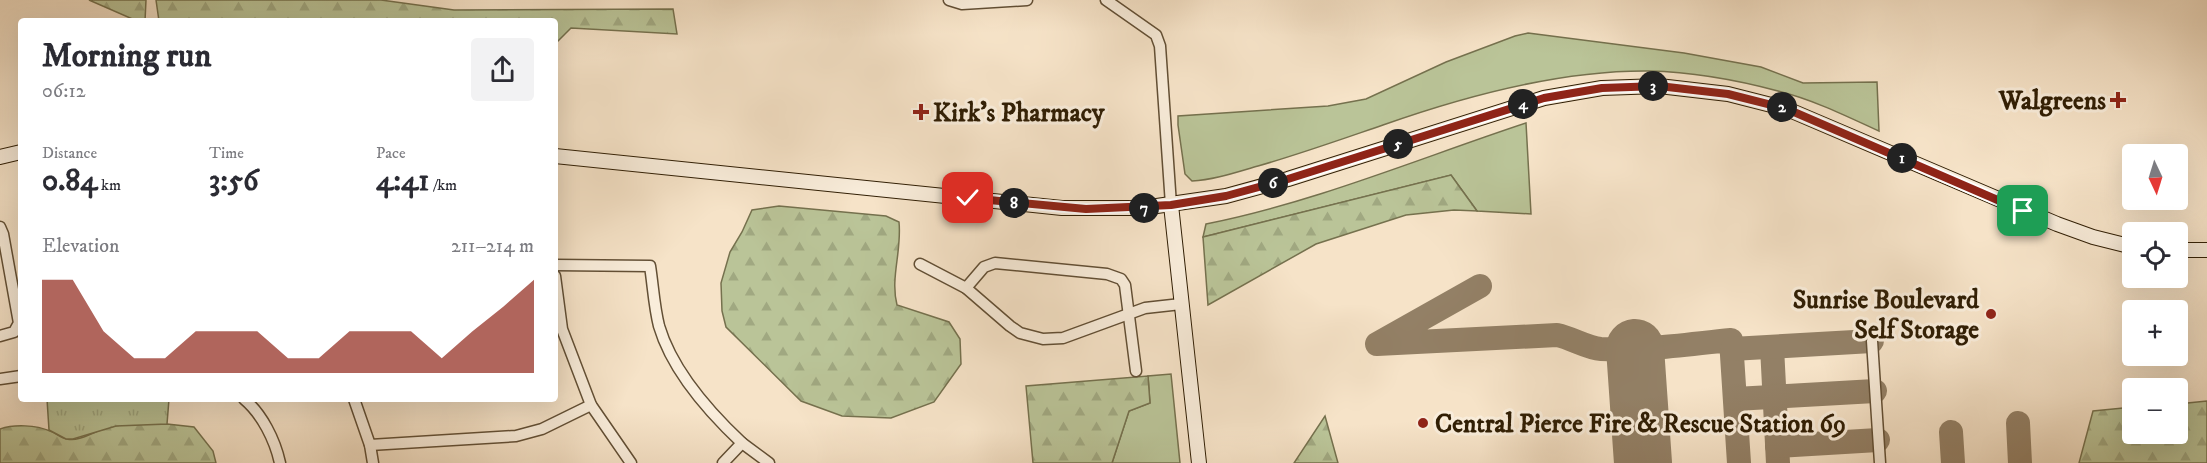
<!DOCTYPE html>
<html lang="en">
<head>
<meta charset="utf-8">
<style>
  :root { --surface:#fff; --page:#f2f2f3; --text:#2b2b33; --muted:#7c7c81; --accent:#8f2418 }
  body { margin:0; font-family:"IM FELL DW Pica",serif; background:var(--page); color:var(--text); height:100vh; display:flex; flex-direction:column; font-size:22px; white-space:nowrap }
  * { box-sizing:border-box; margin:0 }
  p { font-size:20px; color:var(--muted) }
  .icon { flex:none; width:33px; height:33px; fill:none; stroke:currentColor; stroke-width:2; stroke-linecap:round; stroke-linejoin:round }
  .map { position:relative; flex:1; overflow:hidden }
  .sheet { position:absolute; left:18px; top:18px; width:540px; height:384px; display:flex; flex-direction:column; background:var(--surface); border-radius:6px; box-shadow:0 6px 24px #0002 }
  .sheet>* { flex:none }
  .needle { width:39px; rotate:176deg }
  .tools { position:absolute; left:2122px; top:144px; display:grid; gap:12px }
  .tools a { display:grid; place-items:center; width:66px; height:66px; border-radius:6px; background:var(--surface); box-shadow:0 6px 24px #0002; font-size:30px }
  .pin { position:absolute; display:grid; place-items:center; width:51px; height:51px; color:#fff; margin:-26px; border-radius:12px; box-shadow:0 3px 9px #0006 }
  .km { position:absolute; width:30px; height:30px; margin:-15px; border-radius:50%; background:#222; color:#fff; font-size:16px; line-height:30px; text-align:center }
  .round { display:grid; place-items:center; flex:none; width:63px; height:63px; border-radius:6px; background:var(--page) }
  .head { display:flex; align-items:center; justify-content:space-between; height:102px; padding:0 24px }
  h1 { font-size:33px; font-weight:700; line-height:45px }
  .figures { display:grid; grid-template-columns:repeat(3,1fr); gap:9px; height:102px; padding:6px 24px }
  .figures div { display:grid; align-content:center }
  .figures b { font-size:30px; font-weight:700 }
  .figures small { font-size:16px; font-weight:400 }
  .figures p { font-size:16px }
  .chart { height:168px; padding:12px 24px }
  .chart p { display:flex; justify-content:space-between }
  .chart svg { width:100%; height:108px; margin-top:6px; fill:var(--accent); opacity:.7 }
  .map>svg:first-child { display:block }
</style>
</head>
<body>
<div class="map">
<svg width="2207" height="463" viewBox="0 0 2207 463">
  <defs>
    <pattern id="forest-firs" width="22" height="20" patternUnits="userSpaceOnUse" patternTransform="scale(1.5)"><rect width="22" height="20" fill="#bac498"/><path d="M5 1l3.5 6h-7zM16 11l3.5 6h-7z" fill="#a0a881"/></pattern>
    <pattern id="park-tufts" width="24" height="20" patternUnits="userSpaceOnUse" patternTransform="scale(1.5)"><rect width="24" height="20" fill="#bac498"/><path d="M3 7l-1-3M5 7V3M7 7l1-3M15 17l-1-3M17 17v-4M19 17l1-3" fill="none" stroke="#a0a881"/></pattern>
  </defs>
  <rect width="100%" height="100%" fill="#f6e3c8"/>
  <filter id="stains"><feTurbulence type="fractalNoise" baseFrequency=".00333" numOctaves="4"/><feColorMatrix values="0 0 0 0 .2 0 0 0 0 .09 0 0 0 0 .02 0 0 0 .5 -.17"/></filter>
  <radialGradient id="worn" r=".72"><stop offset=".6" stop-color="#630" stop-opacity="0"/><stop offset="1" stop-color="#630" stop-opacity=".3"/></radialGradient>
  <g fill="#bac498" stroke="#75714e" stroke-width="1.5">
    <path d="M1528 33 1684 53 1761 67 1803 83 1877 82 1879 131C1846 116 1814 100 1778 91 1737 80 1692 72 1649 71 1561 70 1465 96 1383 125 1342 139 1300 154 1258 166 1237 172 1214 180 1192 181L1185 174 1178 125V116L1328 106 1366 99 1446 62 1515 36Z"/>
    <path d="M1526 123 1531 214 1477 211 1451 175 1203 237 1206 224C1316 202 1420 158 1526 123Z"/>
    <polygon points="1171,374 1180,463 1112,463 1129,411 1150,403 1148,376"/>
  </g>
  <g fill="url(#forest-firs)" stroke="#75714e" stroke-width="1.5">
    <polygon points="89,0 146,0 145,21 137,21"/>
    <polygon points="156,0 381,0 454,10 673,9 677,34 571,28 555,44 555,21 159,21"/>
    <polygon points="1451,175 1477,211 1454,210 1406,215 1316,244 1208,305 1203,237"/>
    <path d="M779 206 886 216 899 222C902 251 890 278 897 305L949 322 960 339 961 364 934 402 891 418 842 416 801 401 726 327 722 311 721 283 730 252 742 232 752 210Z"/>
    <polygon points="1148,376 1150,403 1129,411 1112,463 1033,463 1026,386"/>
    <polygon points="2207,401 2207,463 2079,463 2093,411 2133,407 2133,434 2178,434 2178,404"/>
    <polygon points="1325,416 1338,463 1294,463"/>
    <path d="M167 424 194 427 213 451 216 463H0V429C14 424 36 425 50 431 56 433 61 438 67 439 80 442 94 431 107 428 125 422 148 425 167 424Z"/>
  </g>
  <polygon fill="url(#park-tufts)" stroke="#75714e" stroke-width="1.5" points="47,399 169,399 167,424 116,426 73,439 66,439 49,430"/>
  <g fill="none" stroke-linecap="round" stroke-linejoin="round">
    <g stroke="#938066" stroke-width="24">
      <path d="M1480 286 1377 344 1557 335C1572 338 1587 348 1601 349 1644 351 1689 344 1731 340L1739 463"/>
      <polyline points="1772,347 1778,463"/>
      <polyline points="1732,349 1872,341"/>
      <polyline points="1735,399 1875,391"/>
      <polyline points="2018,423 2020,463"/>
      <polyline points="1951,432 1953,463"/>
      <polyline points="1777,446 1878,440"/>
    </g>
    <polyline stroke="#938066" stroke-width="58" points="1635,348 1643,463"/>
    <g stroke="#624f35" stroke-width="13">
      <g id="street">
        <polyline points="949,0 962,4 1027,0"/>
        <polyline points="1106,0 1156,35 1160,46 1171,205"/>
        <polyline points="0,227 3,234 19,323 14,332 0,336"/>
        <polyline points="920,264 966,288 1010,326 1020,333 1043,339 1063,338 1145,308 1181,304"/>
        <path d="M555 265 650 266C653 285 654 306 659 326 672 370 709 412 742 443"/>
        <polyline points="555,276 562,329 591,405 631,463"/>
        <polyline points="966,288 984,267 995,263 1107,274 1121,279 1125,285 1136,371"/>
        <polyline points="1872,341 1880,463"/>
        <polyline points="0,379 21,376"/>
        <path d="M244 399C262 414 275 440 280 463"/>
        <polyline points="354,399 370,445 373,463"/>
        <polyline points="370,445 516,436 542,429 591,405"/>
        <polyline points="723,463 742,443 769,463"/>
      </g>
    </g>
    <g stroke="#301e04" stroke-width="16">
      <g id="secondary">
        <polyline points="555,156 1062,208 1143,208 1226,196 1288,179 1544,98 1602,88 1659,86 1728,94 1787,109 2057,224 2093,237 2133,247"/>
        <polyline points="0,157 21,152"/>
        <polyline points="1171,205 1199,463"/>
        <polyline points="2178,250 2207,250"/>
      </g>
    </g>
    <use href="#street" stroke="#f9eddb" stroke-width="10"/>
    <use href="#secondary" stroke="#f9eddb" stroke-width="14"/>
  </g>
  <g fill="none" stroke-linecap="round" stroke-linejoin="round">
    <g stroke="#fff" stroke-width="12">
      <polyline id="route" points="968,198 1086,209 1171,205 1226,196 1288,179 1544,98 1602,88 1659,86 1728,94 1787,109 2023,211"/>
    </g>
    <use href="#route" stroke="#8f2418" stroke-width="8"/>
  </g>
  <g fill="#8f2418" stroke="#f9eddb" stroke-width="2">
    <path d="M2115 91h6v6h6v6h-6v6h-6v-6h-6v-6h6z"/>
    <path d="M918 103h6v6h6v6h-6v6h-6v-6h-6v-6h6z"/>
    <circle cx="1991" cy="314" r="6"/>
    <circle cx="1423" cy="423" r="6"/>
  </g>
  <g text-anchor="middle" stroke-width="6" stroke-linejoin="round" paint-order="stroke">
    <g font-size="26" font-weight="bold" fill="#301e04" stroke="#f9eddb" text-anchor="end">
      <text x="2106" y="109">Walgreens</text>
      <text x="933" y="121" text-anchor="start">Kirk's Pharmacy</text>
      <text x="1979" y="308">Sunrise Boulevard<tspan x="1979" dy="30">Self Storage</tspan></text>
      <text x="1435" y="432" text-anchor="start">Central Pierce Fire &amp; Rescue Station 69</text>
    </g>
  </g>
  <rect width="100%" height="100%" filter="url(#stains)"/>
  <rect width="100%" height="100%" fill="url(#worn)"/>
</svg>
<div class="tools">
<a><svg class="needle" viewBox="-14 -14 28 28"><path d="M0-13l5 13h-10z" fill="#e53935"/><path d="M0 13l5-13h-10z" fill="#7c7c81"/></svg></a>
<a><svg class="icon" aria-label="locate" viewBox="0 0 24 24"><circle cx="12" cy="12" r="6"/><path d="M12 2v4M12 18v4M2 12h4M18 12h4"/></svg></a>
<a>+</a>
<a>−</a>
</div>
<div class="pin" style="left:2023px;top:211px;background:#1e9e55"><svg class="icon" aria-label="arrive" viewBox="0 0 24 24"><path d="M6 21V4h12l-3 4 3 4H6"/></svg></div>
<div class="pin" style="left:968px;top:198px;background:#d93025"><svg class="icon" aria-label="check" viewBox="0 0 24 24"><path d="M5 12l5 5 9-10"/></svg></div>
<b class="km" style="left:1902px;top:158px">1</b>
<b class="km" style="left:1782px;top:107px">2</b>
<b class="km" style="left:1653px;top:86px">3</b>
<b class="km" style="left:1523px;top:104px">4</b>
<b class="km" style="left:1398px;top:144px">5</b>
<b class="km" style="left:1273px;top:183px">6</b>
<b class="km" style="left:1144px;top:208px">7</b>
<b class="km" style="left:1014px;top:203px">8</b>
<section class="sheet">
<div class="head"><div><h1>Morning run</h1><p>06:12</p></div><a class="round"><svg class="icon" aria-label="share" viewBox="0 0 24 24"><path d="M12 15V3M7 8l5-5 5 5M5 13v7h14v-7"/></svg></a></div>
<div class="figures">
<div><p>Distance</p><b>0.84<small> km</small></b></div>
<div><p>Time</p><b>3:56</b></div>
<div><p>Pace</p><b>4:41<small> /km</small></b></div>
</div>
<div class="chart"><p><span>Elevation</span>211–214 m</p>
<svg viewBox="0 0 160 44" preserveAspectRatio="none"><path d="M0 44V6L10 6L20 27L30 38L40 38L50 27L60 27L70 27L80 38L90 38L100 27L110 27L120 27L130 38L140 27L150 17L160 6V44z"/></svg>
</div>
</section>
</div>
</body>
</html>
